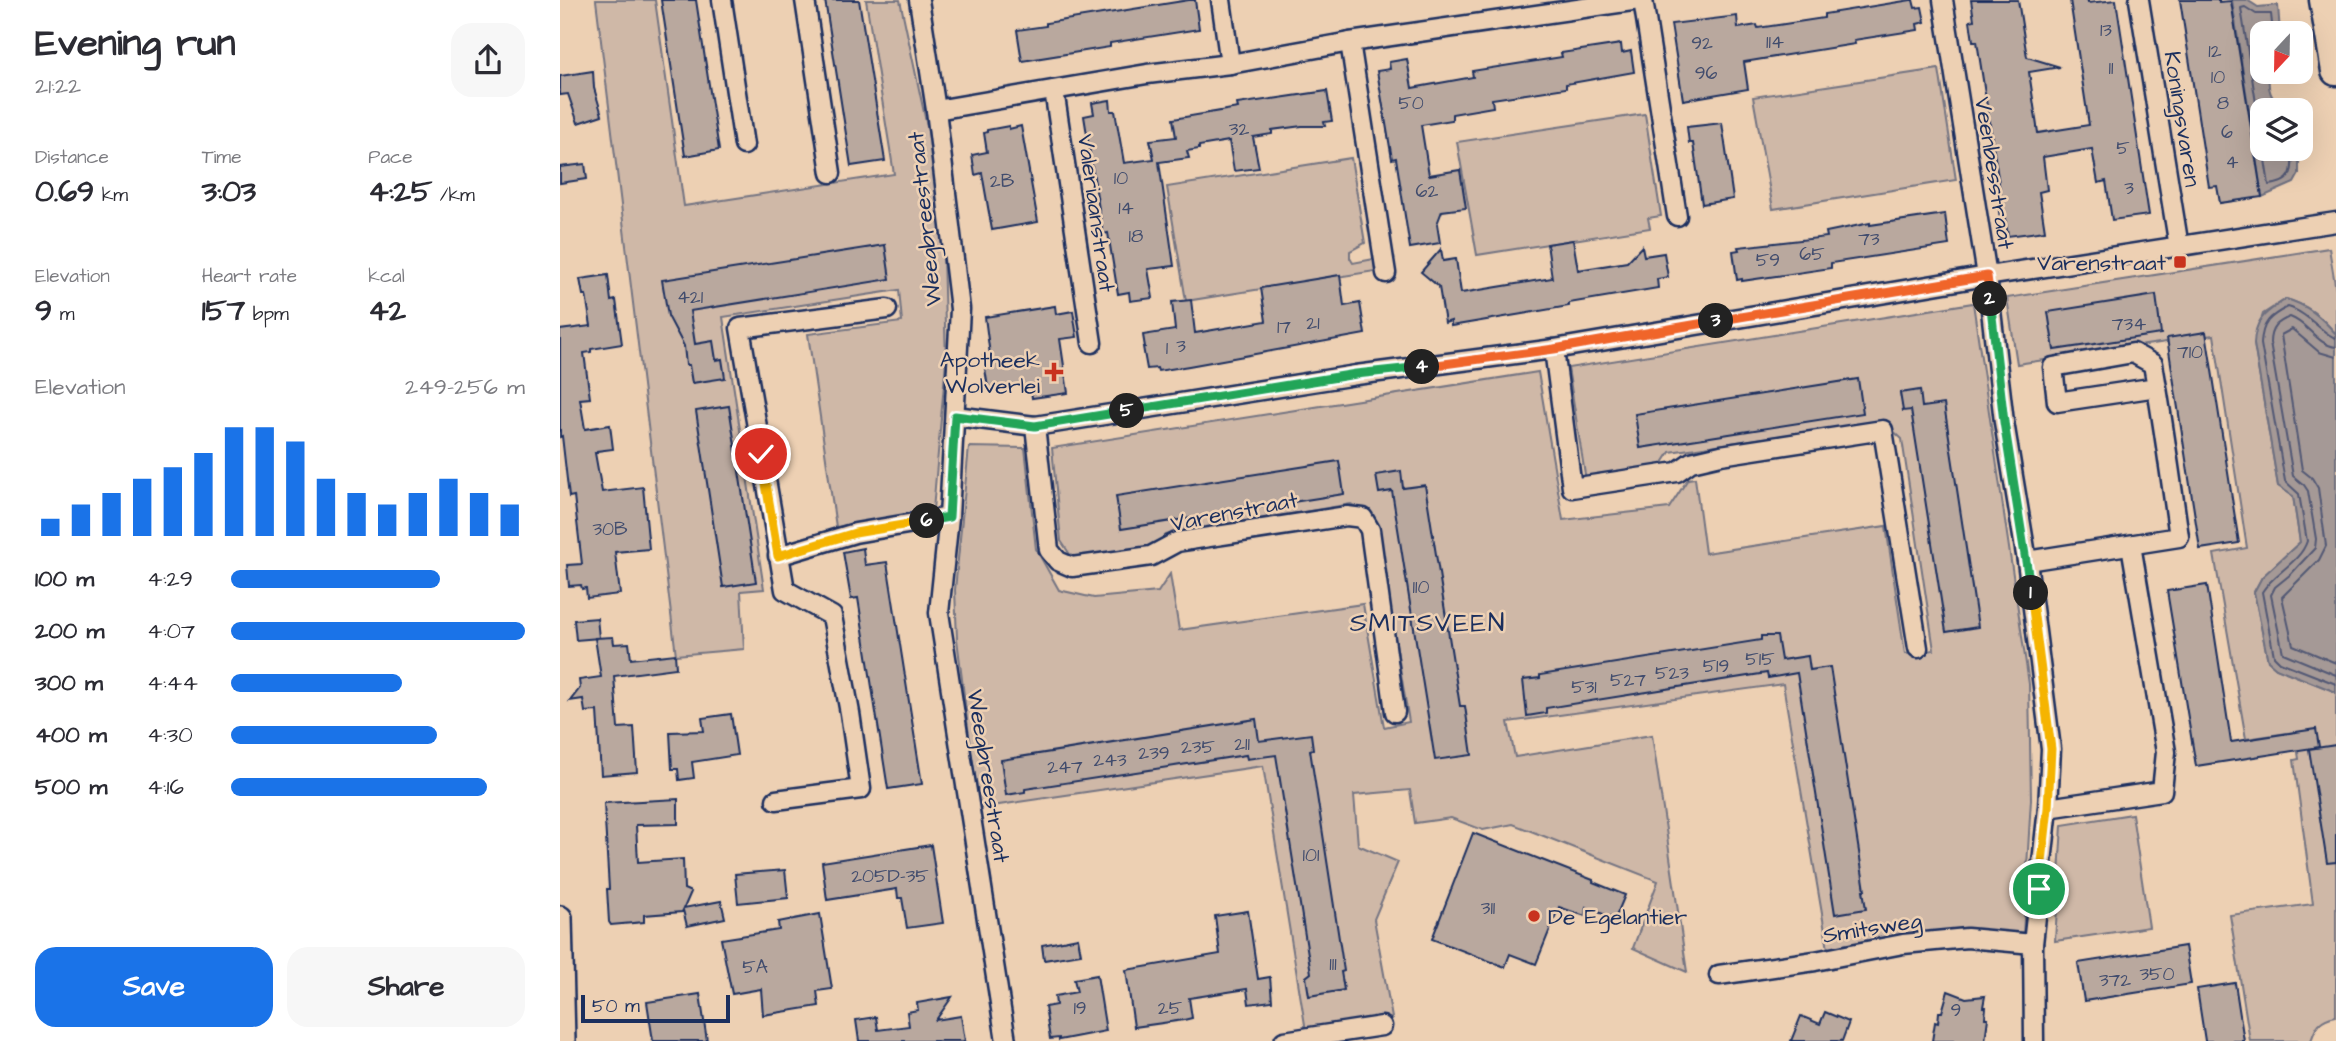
<!DOCTYPE html>
<html lang="en">
<head>
<meta charset="utf-8">
<style>
  :root { --surface:#fff; --page:#f7f7f7; --text:#2b2b33; --muted:#7c7c81; --accent:#1a73e8 }
  body { margin:0; font-family:"Architects Daughter",sans-serif; background:var(--page); color:var(--text); height:100vh; display:flex; flex-direction:column; font-size:26px; white-space:nowrap }
  * { box-sizing:border-box; margin:0 }
  p { font-size:23px; color:var(--muted) }
  .icon { flex:none; width:38px; height:38px; fill:none; stroke:currentColor; stroke-width:2; stroke-linecap:round; stroke-linejoin:round }
  .map { position:relative; flex:1; overflow:hidden }
  .sheet { display:flex; flex-direction:column; background:var(--surface); width:560px }
  .sheet>* { flex:none }
  .needle { width:46px; rotate:202deg }
  .controls { position:absolute; left:1690px; top:21px; display:grid; gap:14px }
  .controls a { display:grid; place-items:center; width:63px; height:63px; border-radius:14px; background:var(--surface); box-shadow:0 7px 28px #0002; font-size:35px }
  .scale { position:absolute; left:21px; bottom:18px; width:149px; box-sizing:border-box; padding-left:7px; border:4px solid #1b2f5e; border-top:0; font-size:19px; line-height:24px; white-space:nowrap; color:#1b2f5e; -webkit-text-stroke:5px #edd0b3; paint-order:stroke }
  .pin { position:absolute; display:grid; place-items:center; width:60px; height:60px; color:#fff; margin:-30px; border:4px solid #fff; border-radius:50%; box-shadow:0 2px 7px #0007 }
  .km { position:absolute; width:35px; height:35px; margin:-18px; border-radius:50%; background:#222; color:#fff; font-size:19px; line-height:35px; text-align:center }
  .round { display:grid; place-items:center; flex:none; width:74px; height:74px; border-radius:21px; background:var(--page) }
  .head { display:flex; align-items:center; justify-content:space-between; height:119px; padding:0 35px }
  h1 { font-size:38px; font-weight:800; line-height:52px }
  .stats { display:grid; grid-template-columns:repeat(3,1fr); gap:10px; height:119px; padding:7px 35px }
  .stats div { display:grid; align-content:center }
  .stats b { font-size:30px; font-weight:800 }
  .stats small { font-size:19px; font-weight:400 }
  .stats p { font-size:19px }
  .chart { height:196px; padding:14px 35px }
  .chart p { display:flex; justify-content:space-between }
  .chart svg { width:100%; height:126px; margin-top:7px; stroke:var(--accent); stroke-width:6 }
  .cta { display:flex; gap:14px; margin-top:auto; padding:14px 35px }
  .cta a { flex:1; height:80px; border-radius:21px; background:var(--accent); color:#fff; font-size:28px; font-weight:800; line-height:80px; text-align:center }
  .cta a+a { background:var(--page); color:var(--text) }
  ul { padding:0 35px; list-style:none; font-size:23px }
  li { display:grid; grid-template-columns:112px 84px 1fr; align-items:center; height:52px }
  li i { height:18px; border-radius:9px; background:var(--accent) }
  main { display:flex; flex:1; min-height:0 }
  .map>svg:first-child { display:block }
</style>
</head>
<body>
<main>
<section class="sheet">
<div class="head"><div><h1>Evening run</h1><p>21:22</p></div><a class="round"><svg class="icon" aria-label="share" viewBox="0 0 24 24"><path d="M12 15V3M7 8l5-5 5 5M5 13v7h14v-7"/></svg></a></div>
<div class="stats">
<div><p>Distance</p><b>0.69<small> km</small></b></div>
<div><p>Time</p><b>3:03</b></div>
<div><p>Pace</p><b>4:25<small> /km</small></b></div>
</div>
<div class="stats">
<div><p>Elevation</p><b>9<small> m</small></b></div>
<div><p>Heart rate</p><b>157<small> bpm</small></b></div>
<div><p>kcal</p><b>42</b></div>
</div>
<div class="chart"><p><span>Elevation</span>249–256 m</p>
<svg viewBox="0 0 160 44" preserveAspectRatio="none"><path d="M5 44V38M15 44V33M25 44V29M35 44V24M45 44V20M55 44V15M65 44V6M75 44V6M85 44V11M95 44V24M105 44V29M115 44V33M125 44V29M135 44V24M145 44V29M155 44V33"/></svg>
</div>
<ul>
<li><b>100 m</b>4:29<i style="width:71%"></i></li>
<li><b>200 m</b>4:07<i style="width:100%"></i></li>
<li><b>300 m</b>4:44<i style="width:58%"></i></li>
<li><b>400 m</b>4:30<i style="width:70%"></i></li>
<li><b>500 m</b>4:16<i style="width:87%"></i></li>
</ul>
<div class="cta"><a>Save</a><a>Share</a></div>
</section>
<div class="map">
<svg width="1776" height="1041" viewBox="0 0 1776 1041">
  <rect width="100%" height="100%" fill="#edd0b3"/>
  <filter id="ink" filterUnits="userSpaceOnUse"><feTurbulence type="fractalNoise" baseFrequency=".0143" numOctaves="2"/><feDisplacementMap in="SourceGraphic" scale="14" xChannelSelector="R" yChannelSelector="G"/><feConvolveMatrix kernelMatrix="1 2 1 2 8 2 1 2 1" color-interpolation-filters="sRGB"/></filter>
  <g filter="url(#ink)">
    <g fill="#cfb8a7" stroke="#757482" stroke-width="2">
      <polygon points="36,0 95,0 124,206 334,174 306,0 340,0 376,169 383,255 386,361 373,510 276,527 248,334 342,322 339,290 163,317 204,589 181,591 184,649 116,655"/>
      <polygon points="1379,69 1396,180 1213,209 1193,97"/>
      <polygon points="1085,114 1101,216 1088,218 1090,228 917,255 897,142"/>
      <polygon points="791,158 805,243 790,251 790,258 793,263 814,259 815,271 626,301 607,187"/>
      <path d="M1769 248 1776 290V334C1761 317 1748 305 1726 299L1703 314 1694 344 1718 486 1733 496 1740 542 1702 577 1694 592 1708 661 1716 668 1776 692V1016C1759 1019 1756 1026 1751 1041H1690L1670 915 1753 904 1734 760 1739 759 1735 732 1686 739 1654 554 1687 548 1654 335 1457 364 1447 298Z"/>
      <polygon points="1413,303 1469,684 1471,799 1463,935 1408,928 1268,949 1223,684 948,722 955,757 1092,735 1127,972 1073,948 1098,881 953,824 923,830 891,818 855,823 850,790 794,795 798,845 838,862 814,919 832,1018 746,1031 703,766 418,808 397,639 395,590 409,447 465,448 476,549 499,590 534,598 598,592 610,574 619,630 803,604 824,727 849,722 816,522 806,512 791,504 606,535 596,546 578,552 513,559 501,541 492,448 978,372 1003,520 1109,508 1128,479 1135,478 1145,553 1326,526 1345,654 1374,650 1342,439 1329,427 1313,422 1110,452 1092,480 1027,487 1008,368"/>
      <polygon points="1572,814 1589,927 1495,941 1502,825"/>
    </g>
    <g fill="#a59996" stroke="#6e6f80" stroke-width="2">
      <path d="M1672 0H1687L1698 7 1718 5 1720 33H1703V72H1710C1706 88 1711 99 1723 110H1703V149H1739V174L1734 183 1702 197Z"/>
      <path d="M1726 299C1748 305 1761 317 1776 334V692L1716 668 1708 661 1694 592 1702 577 1740 542 1733 496 1718 486 1694 344C1695 317 1706 313 1726 299Z"/>
    </g>
    <g fill="none" stroke-linecap="round" stroke-linejoin="round">
      <g stroke="#525974" stroke-width="2">
        <path d="M1713 33 1711 14H1696L1685 7 1681 8 1709 185C1734 182 1733 171 1732 149"/>
        <path d="M1776 338C1764 336 1749 313 1728 307 1710 316 1702 322 1701 344L1725 481 1739 494 1747 541C1740 563 1713 573 1702 592L1714 656 1720 662 1776 684"/>
        <path d="M1776 347C1757 345 1748 323 1730 317 1717 322 1710 328 1710 343L1733 476 1744 485 1748 491 1756 539 1755 548 1731 574 1715 587 1711 595 1723 653 1776 675"/>
        <polyline points="1776,357 1759,352 1732,329 1721,335 1742,470 1752,478 1758,488 1766,546 1759,560 1722,597 1733,645 1776,663"/>
      </g>
    </g>
    <g fill="#b9a89e" stroke="#1b2f5e" stroke-width="2">
      <polygon points="101,0 136,0 159,150 125,156"/>
      <polygon points="265,0 299,0 325,161 291,166"/>
      <polygon points="629,0 635,0 639,29 550,43 550,47 462,61 457,30 486,26 486,23"/>
      <polygon points="1351,0 1353,0 1355,8 1362,7 1365,22 1357,24 1358,30 1294,40 1295,44 1184,62 1188,89 1123,100 1111,24 1177,16 1178,28 1197,25 1198,28 1264,18 1264,14"/>
      <polygon points="1411,0 1458,0 1467,57 1500,67 1469,72 1478,133 1529,125 1510,0 1528,0 1528,3 1556,0 1589,215 1552,220 1546,181 1538,183 1532,149 1483,157 1487,190 1479,192 1485,231 1448,236 1445,217 1440,218 1437,197 1441,197 1417,41 1413,41 1410,21 1414,20"/>
      <polygon points="1620,0 1659,0 1659,2 1671,1 1702,197 1660,203 1657,186 1649,187"/>
      <polygon points="1061,44 1062,53 1071,51 1074,72 1006,84 1006,88 932,99 933,107 892,114 892,120 861,125 869,175 900,170 906,208 882,211 877,224 880,243 850,248 836,158 832,159 817,71 830,69 829,62 847,59 852,88 913,77 912,71 1002,57 1001,53"/>
      <polygon points="33,71 34,88 42,115 18,123 8,94 0,95 0,76"/>
      <polygon points="767,91 772,121 764,122 765,126 742,126 712,130 712,134 693,137 699,168 674,171 669,141 639,146 639,149 627,151 629,158 599,162 614,266 588,269 593,298 570,301 569,292 558,294 548,233 543,234 524,116 534,114 532,103 550,100 551,111 555,111 564,163 594,159 590,140 616,137 613,119 678,108 677,104"/>
      <polygon points="1162,123 1173,199 1142,204 1133,143 1129,143 1127,127"/>
      <polygon points="449,126 449,129 461,126 478,222 432,230 422,173 415,175 412,155 427,152 424,133 427,132 427,130"/>
      <polygon points="25,164 27,179 0,183 0,167"/>
      <polygon points="1385,214 1389,245 1271,263 1271,268 1182,281 1182,279 1177,280 1173,251 1179,250 1178,247 1267,237 1266,232 1310,223 1310,225"/>
      <polygon points="1013,240 1018,270 1067,262 1082,246 1084,256 1104,253 1108,277 1097,279 1098,288 1009,303 1009,306 891,326 891,321 885,323 879,287 861,272 881,249 883,261 896,259 901,293 992,278 987,244"/>
      <polygon points="325,245 330,279 130,311 135,344 153,341 156,360 162,359 165,378 132,383 129,365 126,365 124,346 108,316 102,280"/>
      <polygon points="48,275 51,301 56,300 62,344 31,349 31,352 24,353 30,398 20,399 25,429 50,425 53,449 37,451 37,453 35,453 42,492 83,487 89,549 55,552 60,594 27,598 26,588 22,589 21,585 9,586 7,565 22,564 14,496 9,497 2,436 0,437 0,330 31,326 26,295 23,295 20,279"/>
      <polygon points="780,275 784,306 800,303 805,334 629,366 598,371 597,368 587,369 583,347 585,347 583,335 615,330 612,302 631,300 635,333 706,321 701,288"/>
      <polygon points="1596,295 1601,334 1494,350 1488,312"/>
      <polygon points="495,306 496,314 513,311 517,337 500,339 508,393 472,398 470,385 428,388 423,356 430,355 425,317"/>
      <polygon points="1646,332 1679,543 1640,549 1607,338"/>
      <polygon points="1298,379 1303,413 1080,448 1075,414"/>
      <polygon points="1360,390 1362,407 1384,404 1418,627 1386,632 1351,410 1343,411 1340,393"/>
      <polygon points="169,406 196,582 163,587 136,411"/>
      <polygon points="779,461 784,494 561,529 556,496"/>
      <polygon points="841,471 843,488 865,485 900,706 905,706 912,755 875,760 832,491 819,493 816,475"/>
      <polygon points="303,548 305,565 327,562 362,784 328,789 298,598 291,599 283,552"/>
      <polygon points="1647,585 1671,742 1756,729 1759,747 1636,766 1607,591"/>
      <polygon points="37,618 39,638 16,640 14,620"/>
      <polygon points="1201,636 1217,636 1221,660 1248,656 1250,670 1270,667 1305,890 1303,890 1306,909 1275,914 1237,673 1208,678 1207,673 986,708 986,713 967,716 963,680 980,678 980,675 1201,640"/>
      <polygon points="53,637 54,644 69,643 71,659 115,654 116,668 54,676 58,728 74,727 77,772 41,775 37,711 25,712 23,699 10,701 20,688 19,680 41,677 35,638"/>
      <polygon points="171,714 177,755 132,762 134,778 119,780 118,769 112,769 110,732 144,731 142,718"/>
      <polygon points="696,719 699,741 751,734 753,749 750,750 784,971 781,972 784,990 749,996 746,977 751,973 716,755 687,759 686,755 465,789 465,792 446,795 441,760"/>
      <polygon points="1776,745 1776,862 1767,863 1749,749"/>
      <polygon points="118,799 118,824 76,825 78,862 123,859 124,889 131,892 124,908 161,901 165,918 127,926 123,910 122,912 84,915 84,922 51,925 49,922 47,889 49,889 44,803"/>
      <polygon points="913,833 1033,880 1033,882 1065,895 1055,919 1026,907 1025,916 999,907 976,964 950,954 945,967 872,939"/>
      <polygon points="371,845 383,923 347,928 342,898 338,898 337,889 267,900 262,862"/>
      <polygon points="225,870 228,898 178,903 175,874"/>
      <polygon points="688,911 698,979 710,977 712,1001 689,1004 687,989 629,998 632,1018 624,1020 574,1027 566,970 660,954 655,916"/>
      <polygon points="260,914 272,989 257,991 259,1006 203,1015 201,989 172,994 161,939 219,930 218,922"/>
      <polygon points="518,938 521,954 484,960 482,945"/>
      <polygon points="1625,946 1631,984 1524,1001 1518,963"/>
      <polygon points="537,975 546,1031 499,1040 499,1038 490,1039 485,1007 496,1005 495,996 517,992 514,979"/>
      <polygon points="1675,983 1684,1041 1645,1041 1637,989"/>
      <polygon points="1388,991 1406,998 1425,996 1423,1007 1426,1007 1425,1018 1428,1018 1425,1041 1372,1041 1375,1022 1378,1023 1379,1012 1382,1012"/>
      <polygon points="140,994 147,1041 93,1041 87,1002"/>
      <polygon points="392,997 376,1020 401,1016 405,1041 299,1041 296,1020 316,1017 318,1030 349,1026 347,1012 358,1010 357,1003"/>
      <polygon points="1265,1012 1289,1022 1282,1041 1231,1041 1241,1016 1260,1024"/>
    </g>
    <g fill="none" stroke-linecap="round" stroke-linejoin="round">
      <g stroke="#1b2f5e" stroke-width="23">
        <g id="minor">
          <polyline points="162,0 184,145"/>
          <polyline points="245,0 271,173"/>
          <polyline points="359,0 376,110 400,309 389,517 379,613 446,1041"/>
          <polyline points="661,0 670,64"/>
          <polyline points="1083,0 1117,216"/>
          <polyline points="1383,0 1427,276 1444,422 1467,561 1491,749 1488,808 1473,944 1474,1041"/>
          <polyline points="1579,0 1619,247"/>
          <polyline points="790,42 826,273"/>
          <polyline points="494,90 532,343"/>
          <polyline points="376,110 587,74 670,64 790,42 1079,0"/>
          <polyline points="994,349 1012,488 1117,472 1131,462 1161,455 1323,430 1358,648"/>
          <polyline points="395,416 475,426 796,375 994,349 1427,276 1776,222"/>
          <polyline points="475,426 489,550 498,561 512,567 591,556 617,542 787,516 803,518 810,530 835,712"/>
          <polyline points="218,556 295,533 389,517"/>
          <path d="M1467 561 1619 537C1611 479 1603 422 1593 364L1573 353 1493 367 1497 402 1597 387"/>
          <polyline points="216,800 301,789 290,713 272,616 225,590 180,328 327,309"/>
          <polyline points="1488,808 1602,791 1606,752 1571,545"/>
          <polyline points="1159,975 1255,961 1343,944 1407,938 1473,944"/>
          <polyline points="724,1041 822,1026"/>
        </g>
      </g>
      <g stroke="#1b2f5e" stroke-width="28">
        <polyline id="tertiary" points="0,918 3,1041"/>
      </g>
      <g stroke="#1b2f5e" stroke-width="33">
        <polyline id="primary" points="1764,0 1776,71"/>
      </g>
      <use href="#minor" stroke="#edd0b3" stroke-width="18"/>
      <use href="#tertiary" stroke="#edd0b3" stroke-width="23"/>
      <use href="#primary" stroke="#edd0b3" stroke-width="28"/>
    </g>
  </g>
  <g fill="none" stroke-linecap="round" stroke-linejoin="round" filter="url(#ink)">
    <g stroke="#fff" stroke-width="14">
      <polyline id="split-1" points="1471,593 1491,749 1488,808 1479,889"/>
    </g>
    <g stroke="#fff" stroke-width="14">
      <polyline id="split-2" points="1430,299 1444,422 1471,593"/>
    </g>
    <g stroke="#fff" stroke-width="14">
      <polyline id="split-3" points="1156,321 1427,276 1430,299"/>
    </g>
    <g stroke="#fff" stroke-width="14">
      <polyline id="split-4" points="862,367 994,349 1156,321"/>
    </g>
    <g stroke="#fff" stroke-width="14">
      <polyline id="split-5" points="567,411 796,374 862,367"/>
    </g>
    <g stroke="#fff" stroke-width="14">
      <polyline id="split-6" points="367,521 389,517 395,416 475,426 567,411"/>
    </g>
    <g stroke="#fff" stroke-width="14">
      <polyline id="split-7" points="201,454 218,556 295,533 367,521"/>
    </g>
    <use href="#split-1" stroke="#f5b400" stroke-width="9"/>
    <use href="#split-2" stroke="#22a559" stroke-width="9"/>
    <use href="#split-3" stroke="#f0652b" stroke-width="9"/>
    <use href="#split-4" stroke="#f0652b" stroke-width="9"/>
    <use href="#split-5" stroke="#22a559" stroke-width="9"/>
    <use href="#split-6" stroke="#22a559" stroke-width="9"/>
    <use href="#split-7" stroke="#f5b400" stroke-width="9"/>
  </g>
  <g fill="#c8321e" stroke="#edd0b3" stroke-width="2.5">
    <rect x="1613" y="255" width="14" height="14" rx="3.5"/>
    <path d="M490.5 361.5h7v7h7v7h-7v7h-7v-7h-7v-7h7z"/>
    <circle cx="974" cy="916" r="7"/>
  </g>
  <g text-anchor="middle" stroke-width="5" stroke-linejoin="round" paint-order="stroke">
    <g font-size="19" fill="#424d6e">
      <text x="1546" y="36">13</text>
      <text x="1215" y="48">114</text>
      <text x="1142" y="49">92</text>
      <text x="1655" y="57">12</text>
      <text x="1551" y="74">11</text>
      <text x="1146" y="79">96</text>
      <text x="1658" y="83">10</text>
      <text x="851" y="109">50</text>
      <text x="1663" y="109">8</text>
      <text x="679" y="135">32</text>
      <text x="1667" y="138">6</text>
      <text x="1563" y="154">5</text>
      <text x="1672" y="168">4</text>
      <text x="561" y="184">10</text>
      <text x="442" y="187">2B</text>
      <text x="1569" y="194">3</text>
      <text x="867" y="197">62</text>
      <text x="566" y="214">14</text>
      <text x="576" y="242">18</text>
      <text x="1309" y="245">73</text>
      <text x="1252" y="260">65</text>
      <text x="1208" y="266">59</text>
      <text x="130" y="303">421</text>
      <text x="753" y="329">21</text>
      <text x="1569" y="330">734</text>
      <text x="724" y="333">17</text>
      <text x="621" y="352">3</text>
      <text x="607" y="354">1</text>
      <text x="1630" y="358">710</text>
      <text x="50" y="535">30B</text>
      <text x="861" y="593">110</text>
      <text x="1200" y="665">515</text>
      <text x="1156" y="672">519</text>
      <text x="1112" y="679">523</text>
      <text x="1068" y="686">527</text>
      <text x="1024" y="693">531</text>
      <text x="682" y="750">211</text>
      <text x="638" y="753">235</text>
      <text x="594" y="759">239</text>
      <text x="550" y="766">243</text>
      <text x="505" y="773">247</text>
      <text x="751" y="861">101</text>
      <text x="330" y="882">205D-35</text>
      <text x="928" y="914">311</text>
      <text x="773" y="970">111</text>
      <text x="195" y="973">5A</text>
      <text x="1597" y="980">350</text>
      <text x="1555" y="986">372</text>
      <text x="520" y="1014">19</text>
      <text x="610" y="1014">25</text>
      <text x="1396" y="1016">9</text>
    </g>
    <g font-size="23" fill="#1b2f5e" stroke="#edd0b3">
      <text transform="translate(1623 119) rotate(81)" y="8">Koningsvaren</text>
      <text transform="translate(1435 173) rotate(81)" y="8">Veenbesstraat</text>
      <text transform="translate(537 213) rotate(82)" y="8">Valeriaanstraat</text>
      <text transform="translate(364 219) rotate(-96)" y="8">Weegbreestraat</text>
      <text transform="translate(674 511) rotate(-11)" y="8">Varenstraat</text>
      <text transform="translate(429 776) rotate(81)" y="8">Weegbreestraat</text>
      <text transform="translate(1312 927) rotate(-9)" y="8">Smitsweg</text>
    </g>
    <g font-size="23" fill="#1b2f5e" stroke="#edd0b3" text-anchor="end">
      <text x="1606" y="270">Varenstraat</text>
      <text x="480" y="367">Apotheek<tspan x="480" dy="26">Wolverlei</tspan></text>
      <text x="988" y="924" text-anchor="start">De Egelantier</text>
    </g>
    <g font-size="26" letter-spacing="2" fill="#1b2f5e" stroke="#edd0b3">
      <text x="868" y="631">SMITSVEEN</text>
    </g>
  </g>
</svg>
<div class="controls">
<a><svg class="needle" viewBox="-14 -14 28 28"><path d="M0-13l5 13h-10z" fill="#e53935"/><path d="M0 13l5-13h-10z" fill="#7c7c81"/></svg></a>
<a><svg class="icon" aria-label="layers" viewBox="0 0 24 24"><path d="M12 4l9 5-9 5-9-5zM3 14l9 5 9-5"/></svg></a>
</div>
<div class="scale">50 m</div>
<div class="pin" style="left:1479px;top:889px;background:#1e9e55"><svg class="icon" aria-label="arrive" viewBox="0 0 24 24"><path d="M6 21V4h12l-3 4 3 4H6"/></svg></div>
<div class="pin" style="left:201px;top:454px;background:#d93025"><svg class="icon" aria-label="check" viewBox="0 0 24 24"><path d="M5 12l5 5 9-10"/></svg></div>
<b class="km" style="left:1471px;top:593px">1</b>
<b class="km" style="left:1430px;top:299px">2</b>
<b class="km" style="left:1156px;top:321px">3</b>
<b class="km" style="left:862px;top:367px">4</b>
<b class="km" style="left:567px;top:411px">5</b>
<b class="km" style="left:367px;top:521px">6</b>
</div>
</main>
</body>
</html>
